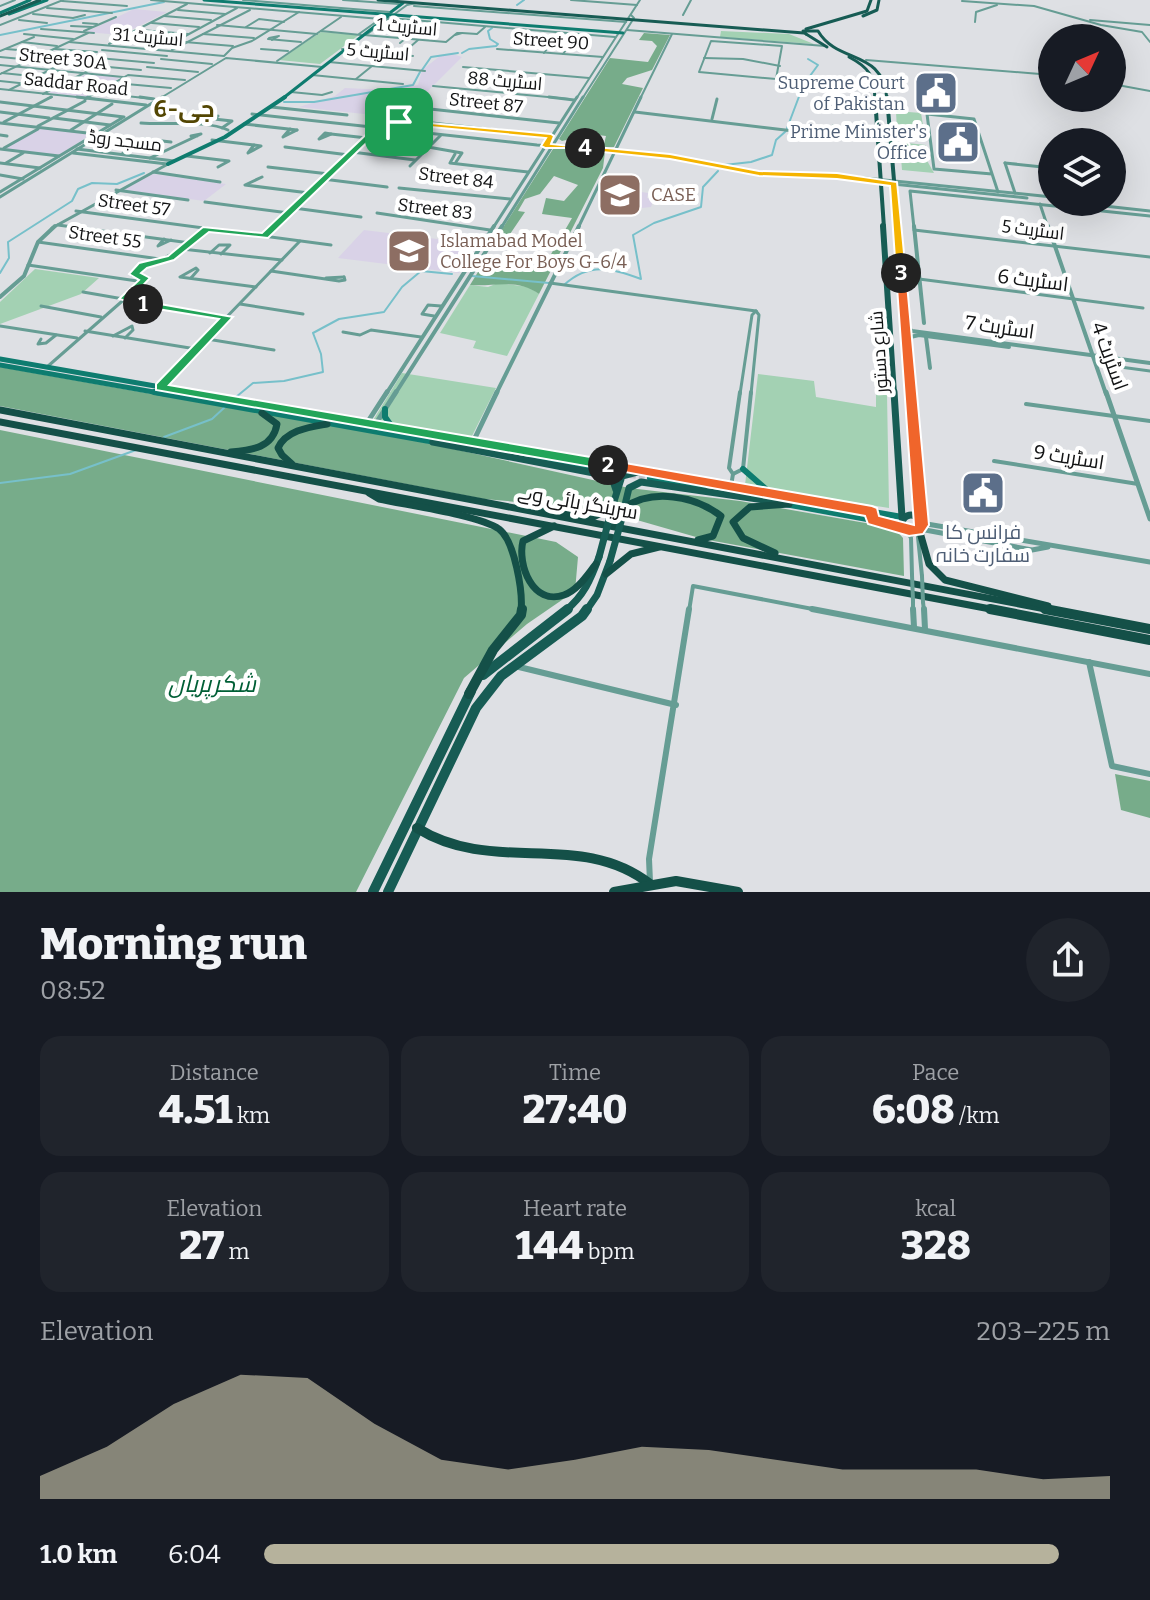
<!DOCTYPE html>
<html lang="en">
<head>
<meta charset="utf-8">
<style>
  :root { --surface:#171b24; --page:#20242c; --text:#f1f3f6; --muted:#9ea1a6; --accent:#b6b29c }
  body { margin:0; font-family:Bitter,Cairo,serif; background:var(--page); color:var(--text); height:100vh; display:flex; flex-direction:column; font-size:30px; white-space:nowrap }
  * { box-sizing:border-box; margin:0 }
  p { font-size:26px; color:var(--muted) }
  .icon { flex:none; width:44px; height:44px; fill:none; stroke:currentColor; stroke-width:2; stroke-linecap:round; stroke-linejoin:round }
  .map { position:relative; height:892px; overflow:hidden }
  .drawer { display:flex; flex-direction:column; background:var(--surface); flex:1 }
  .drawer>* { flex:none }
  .needle { width:52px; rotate:46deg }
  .fabs { position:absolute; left:1038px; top:24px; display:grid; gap:16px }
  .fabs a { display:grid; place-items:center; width:88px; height:88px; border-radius:50%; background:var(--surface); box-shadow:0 8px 32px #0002; font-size:40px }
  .pin { position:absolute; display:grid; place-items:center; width:68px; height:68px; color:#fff; margin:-34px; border-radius:16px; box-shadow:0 4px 12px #0006 }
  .km { position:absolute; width:40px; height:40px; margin:-20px; border-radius:50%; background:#222; color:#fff; font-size:22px; line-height:40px; text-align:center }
  .round { display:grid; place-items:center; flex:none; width:84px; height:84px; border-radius:42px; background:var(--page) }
  .head { display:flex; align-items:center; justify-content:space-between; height:136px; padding:0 40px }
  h1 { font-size:44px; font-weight:800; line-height:60px }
  .stats { display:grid; grid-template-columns:repeat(3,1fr); gap:12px; height:136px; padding:8px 40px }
  .stats div { display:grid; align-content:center; border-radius:20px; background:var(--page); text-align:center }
  .stats b { font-size:40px; font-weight:800 }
  .stats small { font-size:22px; font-weight:400 }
  .stats p { font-size:22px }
  .chart { height:224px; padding:16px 40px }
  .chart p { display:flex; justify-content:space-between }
  .chart svg { width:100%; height:144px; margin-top:8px; fill:var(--accent); opacity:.7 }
  ul { padding:0 40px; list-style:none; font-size:26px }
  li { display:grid; grid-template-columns:128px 96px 1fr; align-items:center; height:60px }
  li i { height:20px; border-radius:10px; background:var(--accent) }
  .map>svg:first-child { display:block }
</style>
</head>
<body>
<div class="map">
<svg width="1150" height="892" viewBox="0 0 1150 892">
  <rect width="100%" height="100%" fill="#dee0e4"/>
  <g fill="#d9d2e7">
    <polygon points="134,9 167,12 121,35 86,32"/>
    <polygon points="453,54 462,57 401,118 299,107 335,96 345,88 389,90 418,85 422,70 440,56"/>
    <polygon points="86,74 121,77 87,97 48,93"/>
    <polygon points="40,128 92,134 59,155 3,149"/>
    <polygon points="153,174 226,184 204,201 123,190"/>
    <polygon points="608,187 648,193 647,198 654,199 651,207 642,208 600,206"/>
    <polygon points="364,230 478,244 459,273 338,258"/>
  </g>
  <g fill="#a3d1b3">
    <polygon points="721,31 789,34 814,44 720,37"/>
    <polygon points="321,32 359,35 320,64 279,60"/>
    <polygon points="896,111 921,113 923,125 920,126 925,136 897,132"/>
    <polygon points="907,143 926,145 925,157 934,173 902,170 900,145"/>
    <polygon points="35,269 99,278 81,294 0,324 0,302"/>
    <polygon points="498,283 529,287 539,294 507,356 473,348 476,341 440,333 470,285 488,287"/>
    <polygon points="402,373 496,388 470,440 372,422"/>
    <polygon points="758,374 814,381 816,397 876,407 876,392 887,394 889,508 745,485"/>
  </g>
  <g fill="#77ac8a">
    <polygon points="644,33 670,35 652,70 627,78 622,84 643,88 614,147 603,148 606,136 574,132 570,139 562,141 559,139 610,58 648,62 657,46 652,41 639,40"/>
    <path d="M565 147 605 152 603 168 539 294C517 278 494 287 470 285L481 267 543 268 572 218 542 214 546 198 564 201 578 185 554 176 540 194 525 199 518 211 525 212 508 237H497L553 149Z"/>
    <polygon points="0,367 417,441 629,488 740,501 894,528 903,538 904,576 703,539 616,514 590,514 540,504 484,499 0,406"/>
    <polygon points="0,430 556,542 578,557 575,591 527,624 464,678 356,892 0,892"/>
    <polygon points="1115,774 1150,781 1150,818 1121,810"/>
  </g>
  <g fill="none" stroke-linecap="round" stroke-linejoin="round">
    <g stroke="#77c0ca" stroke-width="2">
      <polyline points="517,5 524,0"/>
      <polyline points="0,35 164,2"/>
      <polyline points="462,53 469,49 496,46 498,44 490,39 488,31 492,28"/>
      <polyline points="422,70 431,57 458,53"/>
      <polyline points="807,80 818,65 808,59"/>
      <polyline points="284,102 314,102 413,85 420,72"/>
      <polyline points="724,165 751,162 772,155 776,140 786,131 803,86"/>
      <polyline points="0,273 9,258 8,242 72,201 78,189 92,183 117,184 144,173"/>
      <polyline points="472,276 549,283"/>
      <path d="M564 285C589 262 612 268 641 279L633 235 654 223 701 207 703 187 718 171"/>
      <polyline points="236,397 253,383 284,381 323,372 321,354 313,333 339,319 384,312 402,287 421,271 452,274"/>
      <polyline points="164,437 212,419 225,407"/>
      <polyline points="0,483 70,474 136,450"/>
    </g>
    <polyline stroke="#c0c1c5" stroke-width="6" stroke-dasharray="6 3" stroke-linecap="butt" points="630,475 650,478"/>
    <g stroke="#669d94" stroke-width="2">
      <polyline points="151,0 381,19"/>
      <polyline points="243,0 390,12"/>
      <polyline points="343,0 399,4"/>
      <polyline points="571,0 637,5"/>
      <polyline points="62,1 127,6"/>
      <polyline points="962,1 1034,6 1101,25 1142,32 1150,42"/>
      <polyline points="0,6 15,0"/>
      <polyline points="414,6 626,22"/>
      <polyline points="47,8 112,13"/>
      <polyline points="178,10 225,14"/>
      <polyline points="33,14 73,18 85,15"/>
      <polyline points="164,16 211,20"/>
      <polyline points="19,20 47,23"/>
      <polyline points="1090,20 1150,25"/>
      <polyline points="975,22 976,12 997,5"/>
      <polyline points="83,23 97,24"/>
      <polyline points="152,23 199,27"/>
      <polyline points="0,25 63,0"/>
      <polyline points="217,25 317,34"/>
      <polyline points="71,26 92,27"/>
      <polyline points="246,27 259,19 284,22"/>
      <polyline points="41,29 94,33"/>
      <polyline points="141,30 188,34"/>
      <polyline points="84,31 116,17"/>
      <polyline points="321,31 361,35"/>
      <polyline points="462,33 477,34 485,27"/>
      <polyline points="24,34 73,39"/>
      <polyline points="203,34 254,38"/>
      <polyline points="364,35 446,42 457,33 462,33 455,35"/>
      <polyline points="124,37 233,46"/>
      <polyline points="269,38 279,36 272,40"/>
      <polyline points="268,39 301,42"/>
      <polyline points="178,40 237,8"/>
      <polygon points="711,41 782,46 776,79 699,72"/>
      <polyline points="22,42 57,46"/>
      <polyline points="69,42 224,56 232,48 252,41 299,12"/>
      <polyline points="400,43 416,30 421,30 416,31"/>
      <polyline points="109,44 187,4"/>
      <polyline points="6,49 43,52"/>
      <polyline points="55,49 97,52"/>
      <polyline points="261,49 288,51"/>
      <polyline points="342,49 413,56"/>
      <polyline points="497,49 603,57"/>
      <polyline points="102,50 167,56"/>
      <polyline points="172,50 250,10"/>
      <polyline points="0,51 34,37"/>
      <polyline points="544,53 559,33"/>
      <polyline points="402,54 418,40"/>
      <polyline points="563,54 577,35"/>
      <polyline points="41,56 82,60"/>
      <polyline points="0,57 141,70"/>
      <polyline points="87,57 154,63"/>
      <polyline points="704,58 743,59 780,66"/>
      <polyline points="161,59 212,64"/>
      <polyline points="866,60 1052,75"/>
      <polyline points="277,61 341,17"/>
      <polyline points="329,62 425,71"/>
      <polyline points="0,65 123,77"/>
      <polyline points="147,67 198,72"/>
      <polyline points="463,67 589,78"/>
      <polyline points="2,73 71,80"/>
      <polyline points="0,74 88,33"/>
      <polyline points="312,75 403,84"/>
      <polyline points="356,79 372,66"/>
      <polyline points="0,81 57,87"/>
      <polyline points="115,83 171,88"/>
      <polyline points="1112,84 1150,91"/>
      <polyline points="433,86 569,99"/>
      <polyline points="9,90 64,63"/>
      <polyline points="291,92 322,95 332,92"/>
      <polyline points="98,93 154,99"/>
      <polyline points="43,94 98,66"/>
      <polyline points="47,99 52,97"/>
      <polyline points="85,99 128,75 185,80"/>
    </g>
    <g stroke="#669d94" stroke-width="3">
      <polyline points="140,97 154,99"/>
      <polyline points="549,97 574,100"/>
      <polyline points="85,99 88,97"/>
      <polyline points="0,102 124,117"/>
      <polyline points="271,107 347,115"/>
      <polyline points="412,107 559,123"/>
      <polyline points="0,112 49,118"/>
      <polyline points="635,112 819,134 830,134 833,126"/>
      <polyline points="218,116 214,119 232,121 222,128"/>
      <polyline points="54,118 110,125"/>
      <polyline points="712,119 717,99"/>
      <polyline points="4,122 51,97"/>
      <polyline points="0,123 96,134"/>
      <path d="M141 123C167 125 207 120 228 130"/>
      <polyline points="244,124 297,130"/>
      <polyline points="38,126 85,101"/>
      <polyline points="384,128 405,120 551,136"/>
      <polyline points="290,129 283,137 297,130"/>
      <polyline points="71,130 112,104"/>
      <polygon points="325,133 331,134 319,139"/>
      <polyline points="331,134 367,138"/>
      <polyline points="0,135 7,136"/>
      <polyline points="212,140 254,145"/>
      <polygon points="254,145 261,146 248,153"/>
      <polyline points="285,147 349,155"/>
      <polyline points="428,147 462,153 456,162"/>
      <polyline points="4,148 38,129"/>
      <polyline points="0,149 59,156"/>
      <polyline points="352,152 415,160"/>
      <polyline points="122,154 145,139 171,142"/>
      <polyline points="455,154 450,163 528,172"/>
      <polyline points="380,155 387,148 394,148 387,156"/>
      <polyline points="187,156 229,161 218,167"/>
      <polyline points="150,158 201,134 191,136 197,136"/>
      <polyline points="0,163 40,168"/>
      <polyline points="6,163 23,153"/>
      <polyline points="1005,163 1052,168"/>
      <polyline points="1005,163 1015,193"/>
      <polyline points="410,166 441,135"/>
      <polyline points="268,167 329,174"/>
      <polyline points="153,172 220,182"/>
      <polyline points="992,174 934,169 927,114 974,119 998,192"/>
      <polyline points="0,175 23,179"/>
      <polyline points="262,177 245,185 309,193"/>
      <polyline points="323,179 387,187"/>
      <polyline points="399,188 510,199"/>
      <polyline points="116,190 188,200"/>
      <polyline points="205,202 289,213"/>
      <polyline points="294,208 361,217"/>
      <polyline points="76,211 331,245"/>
      <polyline points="377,213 490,230"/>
      <polyline points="58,225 190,243"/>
      <polyline points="914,230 1150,257"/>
      <polyline points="264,236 377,129"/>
      <polyline points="164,239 158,246 171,240"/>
      <polyline points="38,242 167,260"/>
      <polyline points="190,243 207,229"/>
      <polyline points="182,249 282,260"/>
      <polyline points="210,253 219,245 230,245 221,254"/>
      <polyline points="28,265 144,282"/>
      <polyline points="271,271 339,281 345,280 344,277"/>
      <polyline points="132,275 183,248"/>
      <polyline points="191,278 198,270 196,268 180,277 256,287"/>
      <polyline points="326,278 344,277"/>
      <polyline points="919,279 1143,308"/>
      <polyline points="550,283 756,311"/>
      <polyline points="83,292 227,317"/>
      <polyline points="129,302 141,292 149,290 140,302"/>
      <polyline points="240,304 303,314"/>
      <polyline points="41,306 101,317"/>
      <polyline points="434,316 422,314 428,305 441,306"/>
      <polyline points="0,326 77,338"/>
      <polyline points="85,331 196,349"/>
      <polyline points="343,332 360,335 371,330 421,337"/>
      <polyline points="113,336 132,326 133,330 125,338"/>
      <polyline points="41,339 38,344 46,343 56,335"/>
      <polyline points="207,339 274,350"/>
      <polyline points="1102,357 1113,366 1150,371"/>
      <polyline points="47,367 144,282 145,278 134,274"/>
      <polyline points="160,386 300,241"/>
      <polyline points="740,394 752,315 756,311"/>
      <polyline points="751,394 759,315 756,311"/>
    </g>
    <g stroke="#669d94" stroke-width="4">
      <polyline points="1026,404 1150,421"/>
      <polyline points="994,461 1138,484"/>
      <polyline points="733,474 743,469 751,392"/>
      <polyline points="731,486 733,474 729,468 740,392"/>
      <polyline points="907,531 911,538 912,575"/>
      <polyline points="918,537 922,576"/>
      <polyline points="913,601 913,611"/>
      <polyline points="923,602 924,611"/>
      <polyline points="689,611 693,586 823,611"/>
    </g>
    <g stroke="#669d94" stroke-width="6">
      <polyline points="812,609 1150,674"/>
      <polyline points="913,609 914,627"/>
      <polyline points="924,609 925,629"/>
      <polyline points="1089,662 1112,766 1150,774"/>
      <polyline points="519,667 676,705"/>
      <polyline points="650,882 649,859 689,609"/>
    </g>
    <g stroke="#669d94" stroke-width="2">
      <polyline points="683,15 691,0"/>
      <polyline points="389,18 615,37"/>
      <polyline points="627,30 825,46"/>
      <polyline points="359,34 390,12"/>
      <polyline points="366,35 407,5 416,3"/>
      <polyline points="0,89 96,99"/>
      <polyline points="159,99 226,58 322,67"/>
      <polyline points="576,99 640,0"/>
      <polyline points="582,99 634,18 631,15"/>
      <polyline points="640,99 672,34"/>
    </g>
    <g stroke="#669d94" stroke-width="3">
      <polyline points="77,97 146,105"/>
      <polyline points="252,114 537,145 652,154 764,174 845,176 1052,197"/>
      <polyline points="77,149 174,161"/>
      <polyline points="73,153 167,164"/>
      <polyline points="893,184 1027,198"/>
      <polyline points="0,192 122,118"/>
      <polyline points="0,197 162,97"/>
      <polyline points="1068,202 1150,211"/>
      <polyline points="1040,204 1048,228"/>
      <polyline points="52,228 168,164"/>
      <polyline points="493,228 577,97"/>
      <polyline points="501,228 583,97"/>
      <polyline points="578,228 641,97"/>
      <polyline points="914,228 910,191 1150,216"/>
    </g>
    <g stroke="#669d94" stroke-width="4">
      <polyline points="914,226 924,323"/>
      <polyline points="1048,226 1106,394"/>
      <polyline points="0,297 24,276 38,242 55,226"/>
      <polyline points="905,326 912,331 1150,363"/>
      <polyline points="926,337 930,368"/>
      <polyline points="906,338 919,335 1009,347"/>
      <polyline points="386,394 494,226"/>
      <polyline points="395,394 502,226"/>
      <polyline points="496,394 579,226"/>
    </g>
    <g stroke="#669d94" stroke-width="5">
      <polyline points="1106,392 1150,519"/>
      <polyline points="375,425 396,392"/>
      <polyline points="365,426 387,392"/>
      <polyline points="473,442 497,392"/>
      <polyline points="921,523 1150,562"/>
      <polyline points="920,529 1032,550 1048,547"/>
    </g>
    <g stroke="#0e7c6f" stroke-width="3">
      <polyline points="204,0 623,33"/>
      <polyline points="391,12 403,3"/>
      <polyline points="0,13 30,0"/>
      <polyline points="9,14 47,0"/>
      <polyline points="282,99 388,16"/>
    </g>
    <polyline stroke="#0e7c6f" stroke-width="4" points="168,164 225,137 285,97"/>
    <g stroke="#0e7c6f" stroke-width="5">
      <polyline points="0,359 201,394"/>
      <polyline points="0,365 165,394"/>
    </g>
    <g stroke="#0e7c6f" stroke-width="6">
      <polyline points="154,392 435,442"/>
      <polyline points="190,392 902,517"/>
      <polyline points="385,409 385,417 392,427"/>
      <polyline points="533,458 600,470"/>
      <polyline points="743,469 767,490"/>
      <polyline points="650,478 703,488"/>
      <polyline points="785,504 889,523 906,530"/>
    </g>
    <g stroke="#175c54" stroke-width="3">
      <polyline points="378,0 804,33"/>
      <polyline points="0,16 40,0"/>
      <polyline points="863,16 877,10 879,0"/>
      <polyline points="806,29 867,11 871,0"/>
      <path d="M806 34 803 31H818C838 65 883 48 887 99"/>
      <polyline points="806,34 827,47"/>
      <path d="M849 57C870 68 874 76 875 99"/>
    </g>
    <g stroke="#175c54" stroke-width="4">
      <polyline points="875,97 884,228"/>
      <polyline points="887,97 898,228"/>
    </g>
    <g stroke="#175c54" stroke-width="6">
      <polyline points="883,226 894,394"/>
      <polyline points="897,226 911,394"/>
    </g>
    <g stroke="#175c54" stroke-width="7">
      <polyline points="894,392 902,517"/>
      <polyline points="911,392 921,523"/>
      <polyline points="433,442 599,474 613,481 616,490"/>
      <polyline points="606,477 616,471 609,465"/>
      <polyline points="623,513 629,488 641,482 778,502"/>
      <polyline points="610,514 622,476 641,471"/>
      <circle cx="911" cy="524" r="9"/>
      <path d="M565 611C584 596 591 579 599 557"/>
      <polyline points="586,611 597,595 610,561"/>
    </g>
    <g stroke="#175c54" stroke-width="10">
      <polyline points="483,675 568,609"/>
      <polyline points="373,892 471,691"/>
      <polyline points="388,892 476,708 501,676 582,616 587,609"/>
    </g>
    <g stroke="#145048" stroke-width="7">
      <polyline points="0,410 1056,611"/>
      <polyline points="0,422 1001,611"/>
      <path d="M231 452C252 450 273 448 277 424L262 413"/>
      <path d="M292 464 282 455 278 448C286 430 310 427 327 424"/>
      <path d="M369 493 379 499C406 505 479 515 499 529 515 541 523 593 521 611"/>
      <polyline points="521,505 593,517 611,508"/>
      <path d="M624 508C652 488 695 496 721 516L713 536 698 540"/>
      <path d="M554 526 523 541C517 565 533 606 564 595 578 590 587 575 596 564"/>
      <polyline points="919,529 929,564 945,580 1048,606"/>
      <polyline points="775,553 743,538 733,522 750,507 789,504"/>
      <polyline points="606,574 631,554 659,547"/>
    </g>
    <g stroke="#145048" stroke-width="10">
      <polyline points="990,609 1150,640"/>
      <polyline points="1045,609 1150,629"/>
      <polyline points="469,694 493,650 521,615 522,609"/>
      <path d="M417 828C494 876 579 829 650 884"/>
      <polyline points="614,892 676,881 738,892"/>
    </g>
    <g stroke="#669d94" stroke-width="4">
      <polyline points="912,575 913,601"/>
      <polyline points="922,576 923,602"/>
    </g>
    <g stroke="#175c54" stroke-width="7">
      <polyline points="599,557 610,516"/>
      <polyline points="610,561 622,518"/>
    </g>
  </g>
  <polygon fill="#22a559" stroke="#fff" stroke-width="2" points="399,120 401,124 380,130 268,238 209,232 174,260 147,268 141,273 150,278 132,297 147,302 147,306 119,299 139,280 129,274 139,263 168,256 203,227 262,233 374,127"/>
  <polygon fill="#22a559" stroke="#fff" stroke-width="2" points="143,301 233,317 169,385 608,460 615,465 608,470 156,390 156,384 219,319 139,306 138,304"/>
  <polygon fill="#f0652b" stroke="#fff" stroke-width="2" points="901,270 906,273 929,525 923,534 909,536 868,524 865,516 603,468 603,462 608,460 872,506 877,508 879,516 914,525 896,273"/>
  <polygon fill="#f5b400" stroke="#fff" stroke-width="2" points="585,146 670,154 759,171 837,173 897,182 906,273 901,276 896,273 890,186 837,179 759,176 670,159 583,150"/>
  <polygon fill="#f5b400" stroke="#fff" stroke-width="2" points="396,120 551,134 554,136 551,144 589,148 545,148 541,146 546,138 399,124"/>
  <defs>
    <g id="civic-square" transform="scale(2.3)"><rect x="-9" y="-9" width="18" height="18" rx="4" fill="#5c6f8a" stroke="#fff"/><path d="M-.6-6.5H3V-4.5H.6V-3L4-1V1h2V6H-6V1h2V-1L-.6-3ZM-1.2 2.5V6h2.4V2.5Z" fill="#fff"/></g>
    <g id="university-square" transform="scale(2.3)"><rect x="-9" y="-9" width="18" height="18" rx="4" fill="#8d6e63" stroke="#fff"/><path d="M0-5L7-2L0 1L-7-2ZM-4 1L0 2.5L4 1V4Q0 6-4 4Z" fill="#fff"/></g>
  </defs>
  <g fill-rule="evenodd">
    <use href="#civic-square" x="936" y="93"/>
    <use href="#civic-square" x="958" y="142"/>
    <use href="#university-square" x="620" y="195"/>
    <use href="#university-square" x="409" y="251"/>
    <use href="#civic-square" x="983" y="493"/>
  </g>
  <g text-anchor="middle" stroke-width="8" stroke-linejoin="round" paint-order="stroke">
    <g font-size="18" fill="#131415" stroke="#fff">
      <text transform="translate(407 27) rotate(5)" y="6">اسٹریٹ 1</text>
      <text transform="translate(148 37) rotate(5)" y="6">اسٹریٹ 31</text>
      <text transform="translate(551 41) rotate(4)" y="6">Street 90</text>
      <text transform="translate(378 52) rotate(5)" y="6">اسٹریٹ 5</text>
      <text transform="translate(63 59) rotate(6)" y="6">Street 30A</text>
      <text transform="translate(505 81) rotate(5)" y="6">اسٹریٹ 88</text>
      <text transform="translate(76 84) rotate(6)" y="6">Saddar Road</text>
      <text transform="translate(486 103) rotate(6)" y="6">Street 87</text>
      <text transform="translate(125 141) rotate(7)" y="6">مسجد روڈ</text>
      <text transform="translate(456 178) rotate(7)" y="6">Street 84</text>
      <text transform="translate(134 205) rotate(8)" y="6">Street 57</text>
      <text transform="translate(435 209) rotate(7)" y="6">Street 83</text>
      <text transform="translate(1033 230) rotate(7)" y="6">اسٹریٹ 5</text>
      <text transform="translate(105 237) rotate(8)" y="6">Street 55</text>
      <text transform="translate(879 352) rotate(-94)" y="6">شارع دستور</text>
    </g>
    <g font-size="18" fill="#4e5e75" stroke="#fff" text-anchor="end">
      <text x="905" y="89">Supreme Court<tspan x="905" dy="21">of Pakistan</tspan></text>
      <text x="927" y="138">Prime Minister's<tspan x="927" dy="21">Office</tspan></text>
    </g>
    <g font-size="18" fill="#785e54" stroke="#fff" text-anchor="start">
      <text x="651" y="201">CASE</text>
      <text x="440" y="247">Islamabad Model<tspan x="440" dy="21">College For Boys G-6/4</tspan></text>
    </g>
    <g font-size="20" fill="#131415" stroke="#fff">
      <text transform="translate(1033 280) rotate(7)" y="7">اسٹریٹ 6</text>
      <text transform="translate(1000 327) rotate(8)" y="7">اسٹریٹ 7</text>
      <text transform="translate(1110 356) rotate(70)" y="7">اسٹریٹ 4</text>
      <text transform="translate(1069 457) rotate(9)" y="7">اسٹریٹ 9</text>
      <text transform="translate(578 502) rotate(10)" y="7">سرینگر ہائی وے</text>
    </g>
    <g font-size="20" fill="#4e5e75" stroke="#fff">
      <text x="983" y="539">فرانس کا<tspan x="983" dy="23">سفارت خانہ</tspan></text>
    </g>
    <g font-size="24" font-weight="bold" fill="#534603" stroke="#fff">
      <text x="184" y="117">جی-6</text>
    </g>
    <g font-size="24" font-style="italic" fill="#005f36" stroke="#fff">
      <text x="212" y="692">شکرپریاں</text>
    </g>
  </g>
</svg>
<div class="fabs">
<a><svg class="needle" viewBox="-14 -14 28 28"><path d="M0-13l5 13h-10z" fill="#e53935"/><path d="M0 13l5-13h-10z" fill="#9ea1a6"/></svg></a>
<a><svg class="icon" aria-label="layers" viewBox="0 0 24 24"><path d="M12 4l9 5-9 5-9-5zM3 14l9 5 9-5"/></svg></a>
</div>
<div class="pin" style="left:399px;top:122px;background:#1e9e55"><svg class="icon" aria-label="arrive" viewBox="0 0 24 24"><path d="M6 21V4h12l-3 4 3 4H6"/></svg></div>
<b class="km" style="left:143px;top:304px">1</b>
<b class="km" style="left:608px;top:465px">2</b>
<b class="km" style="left:901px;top:273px">3</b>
<b class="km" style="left:585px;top:148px">4</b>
</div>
<section class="drawer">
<div class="head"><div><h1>Morning run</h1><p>08:52</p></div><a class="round"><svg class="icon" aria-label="share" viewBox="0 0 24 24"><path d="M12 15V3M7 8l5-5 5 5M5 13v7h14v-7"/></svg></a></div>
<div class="stats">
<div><p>Distance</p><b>4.51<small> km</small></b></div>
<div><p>Time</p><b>27:40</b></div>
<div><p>Pace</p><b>6:08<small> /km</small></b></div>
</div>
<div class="stats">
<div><p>Elevation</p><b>27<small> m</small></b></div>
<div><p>Heart rate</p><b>144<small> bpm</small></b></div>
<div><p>kcal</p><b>328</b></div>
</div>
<div class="chart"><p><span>Elevation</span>203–225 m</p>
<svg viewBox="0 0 160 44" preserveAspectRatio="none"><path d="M0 44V37L10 28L20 15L30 6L40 7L50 21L60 32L70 35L80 32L90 28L100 29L110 32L120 35L130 35L140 35L150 38L160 37V44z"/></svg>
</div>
<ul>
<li><b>1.0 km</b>6:04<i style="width:94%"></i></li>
</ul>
</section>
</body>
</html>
